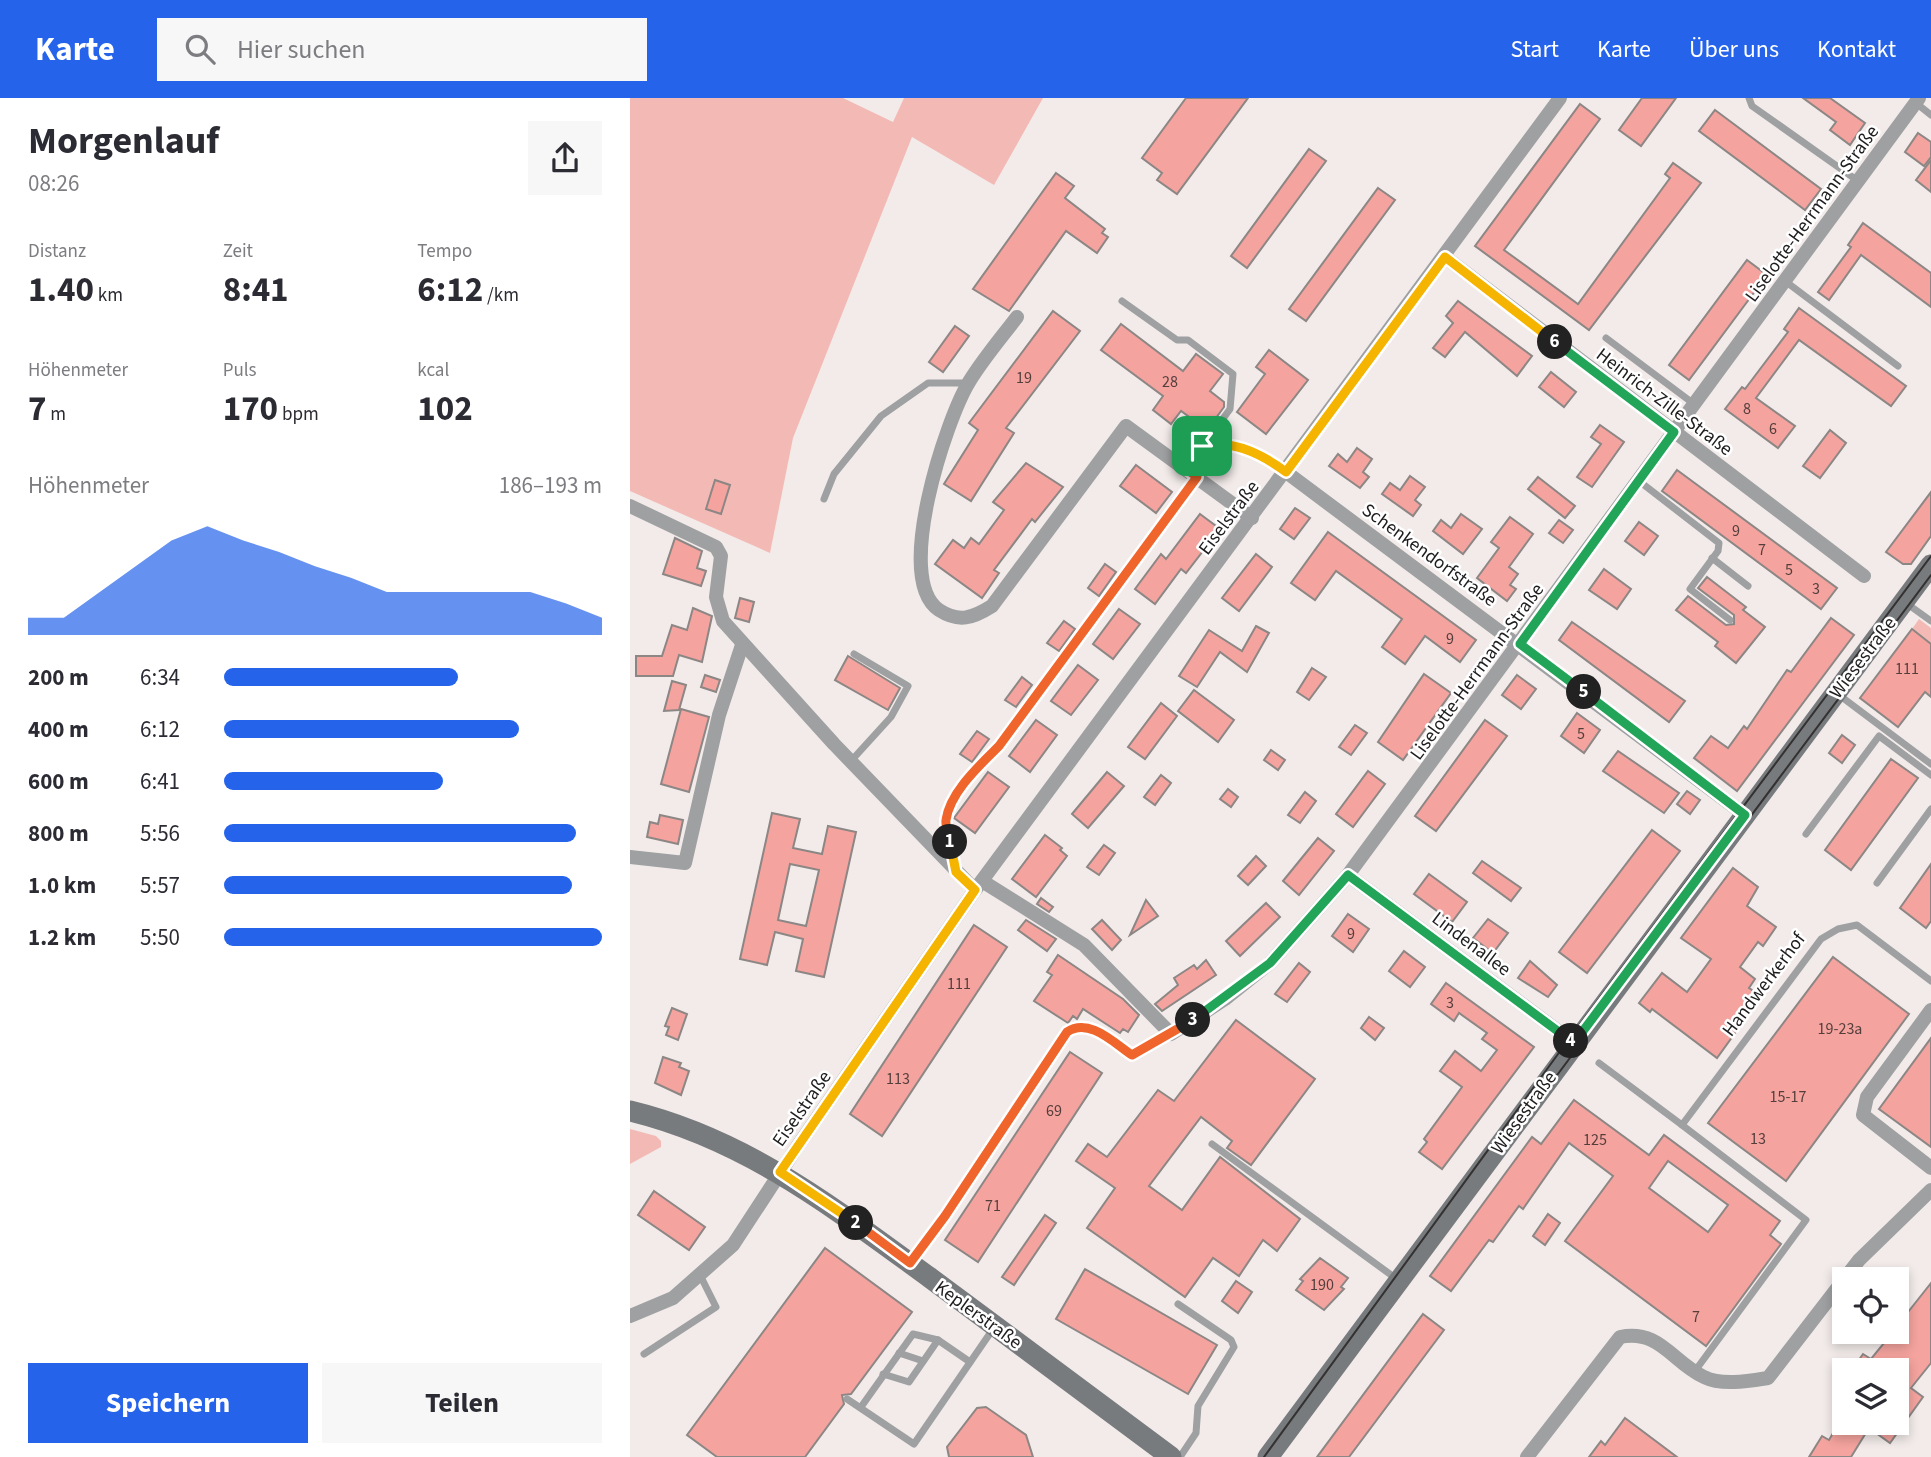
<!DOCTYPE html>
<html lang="de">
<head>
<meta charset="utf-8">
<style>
  :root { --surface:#fff; --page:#f7f7f7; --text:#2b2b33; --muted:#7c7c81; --accent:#2563eb }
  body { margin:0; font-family:"Source Sans 3",sans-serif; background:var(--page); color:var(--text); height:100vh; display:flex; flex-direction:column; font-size:26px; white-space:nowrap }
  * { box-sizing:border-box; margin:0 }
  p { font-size:23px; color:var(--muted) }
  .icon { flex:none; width:38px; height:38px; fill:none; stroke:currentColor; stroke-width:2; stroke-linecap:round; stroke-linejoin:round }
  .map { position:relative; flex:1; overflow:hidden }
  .side { display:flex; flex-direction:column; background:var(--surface); width:630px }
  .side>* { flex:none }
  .buttons { position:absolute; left:1202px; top:1169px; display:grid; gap:14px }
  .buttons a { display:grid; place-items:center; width:77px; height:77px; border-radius:0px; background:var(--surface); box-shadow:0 4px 10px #0003; font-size:35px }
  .pin { position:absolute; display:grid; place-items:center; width:60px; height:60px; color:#fff; margin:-30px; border-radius:14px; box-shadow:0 4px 10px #0006 }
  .km { position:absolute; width:35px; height:35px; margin:-18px; border-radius:50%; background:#222; color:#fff; font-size:19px; line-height:35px; text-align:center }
  .round { display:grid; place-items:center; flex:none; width:74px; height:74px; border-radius:0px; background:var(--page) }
  .headline { display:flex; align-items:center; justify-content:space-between; height:119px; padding:0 28px }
  h1 { font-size:38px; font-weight:700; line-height:52px }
  .stats { display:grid; grid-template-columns:repeat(3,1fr); gap:10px; height:119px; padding:7px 28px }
  .stats div { display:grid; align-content:center }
  .stats b { font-size:35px; font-weight:700 }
  .stats small { font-size:19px; font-weight:400 }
  .stats p { font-size:19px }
  .chart { height:196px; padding:14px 28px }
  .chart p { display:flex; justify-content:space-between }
  .chart svg { width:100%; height:126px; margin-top:7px; fill:var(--accent); opacity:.7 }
  .cta { display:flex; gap:14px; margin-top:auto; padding:14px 28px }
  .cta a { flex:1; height:80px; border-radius:0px; background:var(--accent); color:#fff; font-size:28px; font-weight:700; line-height:80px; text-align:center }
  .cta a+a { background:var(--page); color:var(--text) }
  ul { padding:0 28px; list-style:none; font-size:23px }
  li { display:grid; grid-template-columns:112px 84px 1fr; align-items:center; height:52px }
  li i { height:18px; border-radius:9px; background:var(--accent) }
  header { display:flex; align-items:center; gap:42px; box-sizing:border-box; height:98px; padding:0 35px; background:var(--accent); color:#fff }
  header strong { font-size:33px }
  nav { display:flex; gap:38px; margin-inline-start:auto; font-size:24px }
  .search { width:490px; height:63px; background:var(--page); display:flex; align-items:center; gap:18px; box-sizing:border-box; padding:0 24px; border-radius:0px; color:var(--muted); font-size:26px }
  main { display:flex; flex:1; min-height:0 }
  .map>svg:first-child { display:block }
</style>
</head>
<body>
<header>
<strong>Karte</strong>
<div class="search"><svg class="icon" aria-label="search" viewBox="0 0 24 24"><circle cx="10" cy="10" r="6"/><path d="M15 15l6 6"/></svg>Hier suchen</div>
<nav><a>Start</a><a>Karte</a><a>Über uns</a><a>Kontakt</a></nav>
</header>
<main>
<section class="side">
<div class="headline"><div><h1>Morgenlauf</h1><p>08:26</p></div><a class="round"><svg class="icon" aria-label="share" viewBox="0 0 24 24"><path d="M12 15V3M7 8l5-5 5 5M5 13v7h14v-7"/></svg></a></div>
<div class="stats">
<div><p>Distanz</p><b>1.40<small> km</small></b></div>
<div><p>Zeit</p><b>8:41</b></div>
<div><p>Tempo</p><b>6:12<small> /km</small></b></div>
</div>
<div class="stats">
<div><p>Höhenmeter</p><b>7<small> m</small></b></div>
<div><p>Puls</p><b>170<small> bpm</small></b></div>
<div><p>kcal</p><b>102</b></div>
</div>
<div class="chart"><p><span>Höhenmeter</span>186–193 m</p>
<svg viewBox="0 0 160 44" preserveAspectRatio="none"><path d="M0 44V38L10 38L20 29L30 20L40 11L50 6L60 11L70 15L80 20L90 24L100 29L110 29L120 29L130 29L140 29L150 33L160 38V44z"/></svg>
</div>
<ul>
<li><b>200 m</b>6:34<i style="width:62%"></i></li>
<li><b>400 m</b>6:12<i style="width:78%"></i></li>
<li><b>600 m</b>6:41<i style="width:58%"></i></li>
<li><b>800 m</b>5:56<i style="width:93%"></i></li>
<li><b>1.0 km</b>5:57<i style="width:92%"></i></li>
<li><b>1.2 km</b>5:50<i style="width:100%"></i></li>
</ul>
<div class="cta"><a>Speichern</a><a>Teilen</a></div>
</section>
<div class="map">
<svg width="1301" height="1359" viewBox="0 0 1301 1359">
  <rect width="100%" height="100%" fill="#f2ebea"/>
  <g fill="#f3bab5">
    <polygon points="0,0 213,0 263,24 274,0 413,0 364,87 282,39 163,340 140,455 0,393"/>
    <polygon points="1289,521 1301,530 1301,546 1282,531"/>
    <polygon points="0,1031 26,1038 31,1043 31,1049 0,1066"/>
  </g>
  <g fill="#f4a39e" stroke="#8c8685" stroke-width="2" fill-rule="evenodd">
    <polygon points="556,0 618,0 547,96 527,82 532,75 512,60"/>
    <polygon points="1012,0 1046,0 1011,48 989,32"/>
    <polygon points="1173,0 1200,0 1235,25 1220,47 1200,32 1206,24"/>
    <polygon points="950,6 970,21 874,152 948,206 1040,80 1035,76 1043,65 1071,85 959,232 845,148"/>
    <polygon points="1085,12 1191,91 1175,112 1069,33"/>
    <polygon points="1288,35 1301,44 1301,59 1294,68 1275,54"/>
    <polygon points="679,51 696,63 617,170 601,158"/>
    <polygon points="1301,62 1301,94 1286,82"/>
    <polygon points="426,75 444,88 435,100 475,131 472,135 478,139 467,155 436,133 379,213 343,191"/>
    <polygon points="748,90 765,102 676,223 659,211"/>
    <polygon points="1233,125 1301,175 1301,209 1231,157 1199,202 1188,194 1221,149 1218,147"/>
    <polygon points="1117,162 1137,177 1059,282 1039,267"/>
    <polygon points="828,203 902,258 887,278 835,234 815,259 803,250 823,225 816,218"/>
    <polygon points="1169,210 1276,288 1261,308 1169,242 1126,300 1165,328 1148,350 1095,311 1112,289 1115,291 1158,234 1154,231"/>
    <polygon points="423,213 450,233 376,330 384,335 341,403 314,386 348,332 339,325"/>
    <polygon points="491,226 553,273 566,256 593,276 580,293 594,304 594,309 577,332 551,313 541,326 523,312 533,298 471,252"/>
    <polygon points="325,228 339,238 313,274 299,264"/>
    <polygon points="639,252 678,282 636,336 607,314 635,276 626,269"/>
    <polygon points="921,274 946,294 934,309 909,289"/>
    <polygon points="970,327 994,344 962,389 947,379 971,346 961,339"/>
    <polygon points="1200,332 1216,345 1190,380 1173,368"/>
    <polygon points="727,350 742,361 733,374 739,379 730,390 699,368 708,356 717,364"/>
    <polygon points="396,365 433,389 405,424 402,421 364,472 369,475 352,500 305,466 323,442 334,450 341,440 349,446 374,412 363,404"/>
    <polygon points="506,367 542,394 526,415 490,388"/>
    <polygon points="1047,372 1207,490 1191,511 1032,393"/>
    <polygon points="780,378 795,389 785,402 791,407 783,418 752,396 760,385 770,392"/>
    <polygon points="908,379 945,408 935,420 898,391"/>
    <polygon points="85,382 100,387 91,416 76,411"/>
    <polygon points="1301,394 1301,438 1281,466 1273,466 1256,454"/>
    <polygon points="665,410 680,420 664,441 650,431"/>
    <polygon points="570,416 590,431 556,475 551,471 525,506 505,491 531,456 536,461"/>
    <polygon points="831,416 852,431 833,456 803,433 811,422 821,430"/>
    <polygon points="880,419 903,436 879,469 888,476 880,487 886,491 877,503 847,480 869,450 861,444"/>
    <polygon points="929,422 943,432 933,445 919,435"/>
    <polygon points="1009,424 1028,438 1014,457 995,443"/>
    <polygon points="698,434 846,542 830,564 795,538 775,566 752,549 772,521 706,473 685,502 661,485"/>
    <polygon points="45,440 72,453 67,470 76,473 71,488 33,476"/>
    <polygon points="626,456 642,469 609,513 592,500"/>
    <polygon points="475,466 486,474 469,498 458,490"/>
    <polygon points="974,471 1001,491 987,511 959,492"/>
    <polygon points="1077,479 1116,509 1113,512 1135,529 1106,565 1085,548 1088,544 1046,512 1058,498 1096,527 1104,526 1104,517 1068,490"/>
    <polygon points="110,500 124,504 119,524 105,520"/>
    <polygon points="63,510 82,518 72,564 49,557 43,578 6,578 6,558 32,558 42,527 57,532"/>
    <polygon points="489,511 510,526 483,561 463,546"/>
    <polygon points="1201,520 1224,537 1107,693 1064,660 1081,638 1098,650 1114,628 1117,631 1157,572 1161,574"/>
    <polygon points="434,523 445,531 429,553 417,545"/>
    <polygon points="942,524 1055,603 1039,624 929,542"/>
    <polygon points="626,528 639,535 617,574 590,554 567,589 549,578 579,532 612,553"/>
    <polygon points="1282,531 1301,546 1301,599 1295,594 1268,629 1230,600"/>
    <polygon points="218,558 270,590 258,612 205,582"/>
    <polygon points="448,567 468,582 441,617 421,603"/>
    <polygon points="682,570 696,579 679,602 667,594"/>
    <polygon points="794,576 821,595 773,662 748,644"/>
    <polygon points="75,577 90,582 86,594 71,589"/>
    <polygon points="887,577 906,591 891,611 872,597"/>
    <polygon points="392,579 402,587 386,609 375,602"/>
    <polygon points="42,583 56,587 49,612 34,613"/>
    <polygon points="564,592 604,622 588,644 548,613"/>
    <polygon points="531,605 547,618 515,661 498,649"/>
    <polygon points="51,611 79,619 59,694 31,686"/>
    <polygon points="947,615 970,632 954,655 931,638"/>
    <polygon points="406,622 427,637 400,674 379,658"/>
    <polygon points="855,622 877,638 806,733 785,718"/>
    <polygon points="725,627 737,635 721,657 709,649"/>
    <polygon points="347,633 359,641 342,664 330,656"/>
    <polygon points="1212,637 1225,647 1212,665 1199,655"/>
    <polygon points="641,652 655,662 648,672 634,662"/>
    <polygon points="988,653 1049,695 1034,715 973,673"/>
    <polygon points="1261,661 1288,680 1221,772 1195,752"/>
    <polygon points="738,673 755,686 723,729 706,716"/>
    <polygon points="358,674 379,689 345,735 324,720"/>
    <polygon points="477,674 494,688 458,730 442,716"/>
    <polygon points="531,677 541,685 525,707 514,699"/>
    <polygon points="598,691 608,699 601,709 590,701"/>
    <polygon points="1057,693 1070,702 1060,716 1047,706"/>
    <polygon points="675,694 686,703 670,725 658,717"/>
    <path d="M142 715 170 721 163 750 192 756 198 728 226 734 194 879 166 873 173 841 145 834 137 867 110 861ZM160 766 189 772 176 828 148 822Z"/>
    <polygon points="30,717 53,722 48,746 17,739 20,724 28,726"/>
    <polygon points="1022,732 1050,753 957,875 929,854"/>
    <polygon points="415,737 432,750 430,752 437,758 406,799 382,781"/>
    <polygon points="688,740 704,753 669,797 653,783"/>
    <polygon points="474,747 485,755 469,777 457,769"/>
    <polygon points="626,758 636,768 618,787 608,778"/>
    <polygon points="852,763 891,790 881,803 843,775"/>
    <polygon points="1301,766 1301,823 1296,830 1270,810"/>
    <polygon points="1103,770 1128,789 1117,808 1146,829 1133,848 1128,844 1110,869 1125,881 1119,890 1125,894 1103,927 1108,931 1087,960 1022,911 1020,914 1009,905 1032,875 1057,894 1081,861 1051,840"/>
    <polygon points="799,776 837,804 822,824 784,796"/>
    <polygon points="411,800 423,809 419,814 407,806"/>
    <polygon points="516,802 528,818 500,837"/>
    <polygon points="636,805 650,819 610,858 596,843"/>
    <polygon points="718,816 739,831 723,854 702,838"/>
    <polygon points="858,821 878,835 863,855 843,840"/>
    <polygon points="396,822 426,841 417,853 388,832"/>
    <polygon points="472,822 491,842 482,852 462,831"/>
    <polygon points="344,827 377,849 252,1038 220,1016"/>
    <polygon points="774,853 795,869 780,889 759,873"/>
    <polygon points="428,857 493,901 509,917 498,934 493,931 490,935 453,911 447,921 443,918 438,925 404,903 422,877 417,874"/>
    <polygon points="1203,859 1279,916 1156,1083 1078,1025"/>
    <polygon points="576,862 586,877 532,913 525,906 548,887 544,880 564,867 567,871"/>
    <polygon points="900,863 927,887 918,899 888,880"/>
    <polygon points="669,865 680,874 657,904 645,896"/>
    <polygon points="816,885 904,949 812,1071 789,1054 797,1044 794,1041 832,989 810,973 825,953 851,973 867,952 852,941 857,935 829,915 824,923 801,906"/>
    <polygon points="42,910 57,916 48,942 36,937 39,929 35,928"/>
    <polygon points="739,919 754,930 745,942 731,930"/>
    <polygon points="606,922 685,981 621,1067 597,1050 602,1043 571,1019 519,1088 552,1112 590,1059 670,1121 647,1153 633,1142 609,1178 583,1160 555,1199 457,1130 485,1090 446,1063 458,1046 477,1059 528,992 544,1003"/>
    <polygon points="1301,940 1301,1049 1249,1011"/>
    <polygon points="440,954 472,975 348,1164 315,1142"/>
    <polygon points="33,959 51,965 49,969 59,973 51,997 25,985"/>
    <path d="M944 1002 1019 1057 1034 1037 1150 1123 1140 1137 1151 1146 1076 1248 935 1143 983 1078 939 1045 893 1111 889 1108 863 1144 859 1142 821 1193 800 1178 902 1039 911 1046ZM1038 1063 1098 1107 1078 1134 1019 1090Z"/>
    <polygon points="24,1093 75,1129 59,1152 8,1117"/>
    <polygon points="918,1116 930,1125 915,1147 903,1138"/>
    <polygon points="415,1117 426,1125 384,1187 372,1179"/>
    <polygon points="195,1150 282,1214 221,1296 212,1297 214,1306 175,1359 87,1359 57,1337"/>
    <polygon points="690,1160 718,1180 711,1189 714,1191 694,1212 666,1192 673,1183 670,1181"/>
    <polygon points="455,1171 587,1247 558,1296 426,1221"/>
    <polygon points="606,1183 622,1194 608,1215 592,1203"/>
    <polygon points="1301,1185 1301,1265 1281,1290 1293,1299 1260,1345 1239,1330 1221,1359 1179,1359 1192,1338 1199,1342 1209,1325 1267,1325 1267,1272 1222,1272 1233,1256 1241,1261 1263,1234 1267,1234 1267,1228"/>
    <polygon points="793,1216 814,1232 719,1359 687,1359"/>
    <polygon points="356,1309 396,1337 403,1359 319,1359 317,1349 347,1310"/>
    <polygon points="995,1320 1047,1359 959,1359 971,1343 975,1347"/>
  </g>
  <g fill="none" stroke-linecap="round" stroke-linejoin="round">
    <g stroke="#9ea0a2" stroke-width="7">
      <polyline points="1119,0 1122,8 1228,83"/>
      <polyline points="1286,5 1301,17"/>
      <polyline points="1155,183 1268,268"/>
      <polyline points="492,203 547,242 558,242 603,276 600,311 573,348"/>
      <polyline points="976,240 1064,306"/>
      <path d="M555 370C560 364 566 352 573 348 594 336 639 362 655 374"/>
      <polyline points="1009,383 1089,445 1088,453 1060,491 1100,522"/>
      <polyline points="194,401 204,376 251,318 298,285 337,285"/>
      <polyline points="1082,460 1118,488"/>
      <polyline points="1276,505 1301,523"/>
      <polyline points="1209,597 1301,666"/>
      <polyline points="221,663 261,619 278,588 224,556"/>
      <polyline points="1176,736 1249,638 1301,677"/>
      <path d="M324 767C322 753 316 737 316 723 317 696 351 666 369 648L567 379"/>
      <polyline points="1247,785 1301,711"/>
      <polyline points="969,965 1052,1027 1191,841 1208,831 1227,827 1301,883"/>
      <polyline points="1052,1027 1176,1122 1065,1273"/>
      <polyline points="582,1046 768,1182"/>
      <path d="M282 1162 315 1118 437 934C458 919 484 945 502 957L540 936"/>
      <polyline points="548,1206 601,1242 604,1249 568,1308 566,1335 550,1359"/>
      <polyline points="269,1255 293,1263"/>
      <polyline points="14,1256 86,1209 70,1177"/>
      <polyline points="253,1276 279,1284 308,1242"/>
      <polyline points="217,1301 284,1346 363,1231"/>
      <polyline points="231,1309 283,1236 308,1242 340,1264"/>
    </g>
    <g stroke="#9ea0a2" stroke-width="14">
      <polyline points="815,159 1234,478"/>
      <path d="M387 219C371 240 353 261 339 284 316 322 263 481 309 512 329 525 343 520 362 508L496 328 622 420"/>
      <polyline points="656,374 1115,717"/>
      <polyline points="0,408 86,449 91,458 86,499 93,523 204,646 345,792"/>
      <polyline points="0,759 55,765 89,617 112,547"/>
      <polyline points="718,777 944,945"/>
      <polyline points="352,783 454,847 541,936 595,901 640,865 718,777 1289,0"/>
      <polyline points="1301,912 1237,999 1233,1017 1301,1070"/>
      <polyline points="0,1218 43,1200 103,1147 167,1049 345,792 930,0"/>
      <path d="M897 1359 990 1239C1030 1231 1042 1264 1074 1279 1092 1288 1119 1283 1138 1280L1229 1162 1301 1092"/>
    </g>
    <g stroke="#787b7e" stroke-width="21">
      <path d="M0 1013C116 1041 204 1110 299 1179 380 1239 461 1299 541 1359"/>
      <polyline points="638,1359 1301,467"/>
    </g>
    <g stroke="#343131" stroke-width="2">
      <polyline points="898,1016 1301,477"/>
      <polyline points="634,1359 939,941 1301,458"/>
    </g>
  </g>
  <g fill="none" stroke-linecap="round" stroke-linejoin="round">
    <g stroke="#fff" stroke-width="14">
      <path id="split-1" d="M320 744C319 737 315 728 316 722 320 694 350 667 369 648L567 379 555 370 572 348"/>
    </g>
    <g stroke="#fff" stroke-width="14">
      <polyline id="split-2" points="226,1125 150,1074 345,792 326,774 320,744"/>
    </g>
    <g stroke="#fff" stroke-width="14">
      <path id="split-3" d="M226 1125 280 1165 315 1118 437 934C459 919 484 945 502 957L563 922"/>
    </g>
    <g stroke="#fff" stroke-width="14">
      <polyline id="split-4" points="563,922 640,865 718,777 941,943"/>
    </g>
    <g stroke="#fff" stroke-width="14">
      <polyline id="split-5" points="941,943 944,945 1115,717 954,594"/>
    </g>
    <g stroke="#fff" stroke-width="14">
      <polyline id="split-6" points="925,244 1044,334 890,546 954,594"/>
    </g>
    <g stroke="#fff" stroke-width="14">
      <path id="split-7" d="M572 348C603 341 632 356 656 374L815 159 925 244"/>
    </g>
    <use href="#split-1" stroke="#f0652b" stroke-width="9"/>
    <use href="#split-2" stroke="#f5b400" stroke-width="9"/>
    <use href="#split-3" stroke="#f0652b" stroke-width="9"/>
    <use href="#split-4" stroke="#22a559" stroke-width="9"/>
    <use href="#split-5" stroke="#22a559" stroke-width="9"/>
    <use href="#split-6" stroke="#22a559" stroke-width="9"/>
    <use href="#split-7" stroke="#f5b400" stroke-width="9"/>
  </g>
  <g text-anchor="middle" stroke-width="5" stroke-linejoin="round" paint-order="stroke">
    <g font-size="16" fill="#543e3c">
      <text x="394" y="285">19</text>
      <text x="540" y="289">28</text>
      <text x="1117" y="316">8</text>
      <text x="1143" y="336">6</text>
      <text x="1106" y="438">9</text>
      <text x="1132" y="457">7</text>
      <text x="1159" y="477">5</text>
      <text x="1186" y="496">3</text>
      <text x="820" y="546">9</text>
      <text x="1277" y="576">111</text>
      <text x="951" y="641">5</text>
      <text x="721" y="841">9</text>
      <text x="329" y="891">111</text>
      <text x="820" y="910">3</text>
      <text x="1210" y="936">19-23a</text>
      <text x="268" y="986">113</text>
      <text x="1158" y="1004">15-17</text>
      <text x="424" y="1018">69</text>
      <text x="1128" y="1046">13</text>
      <text x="965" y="1047">125</text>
      <text x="363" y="1113">71</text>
      <text x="692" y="1192">190</text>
      <text x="1066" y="1224">7</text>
    </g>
    <g font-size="19" fill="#1e1c1c" stroke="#fff">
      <text transform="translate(1181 115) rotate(-54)" y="7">Liselotte-Herrmann-Straße</text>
      <text transform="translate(1035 303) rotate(37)" y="7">Heinrich-Zille-Straße</text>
      <text transform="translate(598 419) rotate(-53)" y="7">Eiselstraße</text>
      <text transform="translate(800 456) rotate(36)" y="7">Schenkendorfstraße</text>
      <text transform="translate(1232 559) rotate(-53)" y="7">Wiesestraße</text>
      <text transform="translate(846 573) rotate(-54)" y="7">Liselotte-Herrmann-Straße</text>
      <text transform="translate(842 845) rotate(37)" y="7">Lindenallee</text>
      <text transform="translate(1133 886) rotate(-53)" y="7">Handwerkerhof</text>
      <text transform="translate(171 1010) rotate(-55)" y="7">Eiselstraße</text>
      <text transform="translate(893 1014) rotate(-54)" y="7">Wiesestraße</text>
      <text transform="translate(349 1216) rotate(36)" y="7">Keplerstraße</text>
    </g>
  </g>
</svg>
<div class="buttons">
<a><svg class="icon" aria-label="locate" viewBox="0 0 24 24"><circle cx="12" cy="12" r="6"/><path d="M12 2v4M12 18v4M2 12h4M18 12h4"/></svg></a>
<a><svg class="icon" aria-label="layers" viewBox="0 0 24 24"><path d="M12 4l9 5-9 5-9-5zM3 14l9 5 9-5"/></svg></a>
</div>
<div class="pin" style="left:572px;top:348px;background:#1e9e55"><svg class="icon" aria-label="arrive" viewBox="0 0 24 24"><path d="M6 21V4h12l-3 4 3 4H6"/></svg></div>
<b class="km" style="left:320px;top:744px">1</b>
<b class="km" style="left:226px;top:1125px">2</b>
<b class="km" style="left:563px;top:922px">3</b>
<b class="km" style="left:941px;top:943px">4</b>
<b class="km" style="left:954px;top:594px">5</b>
<b class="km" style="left:925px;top:244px">6</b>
</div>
</main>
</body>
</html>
